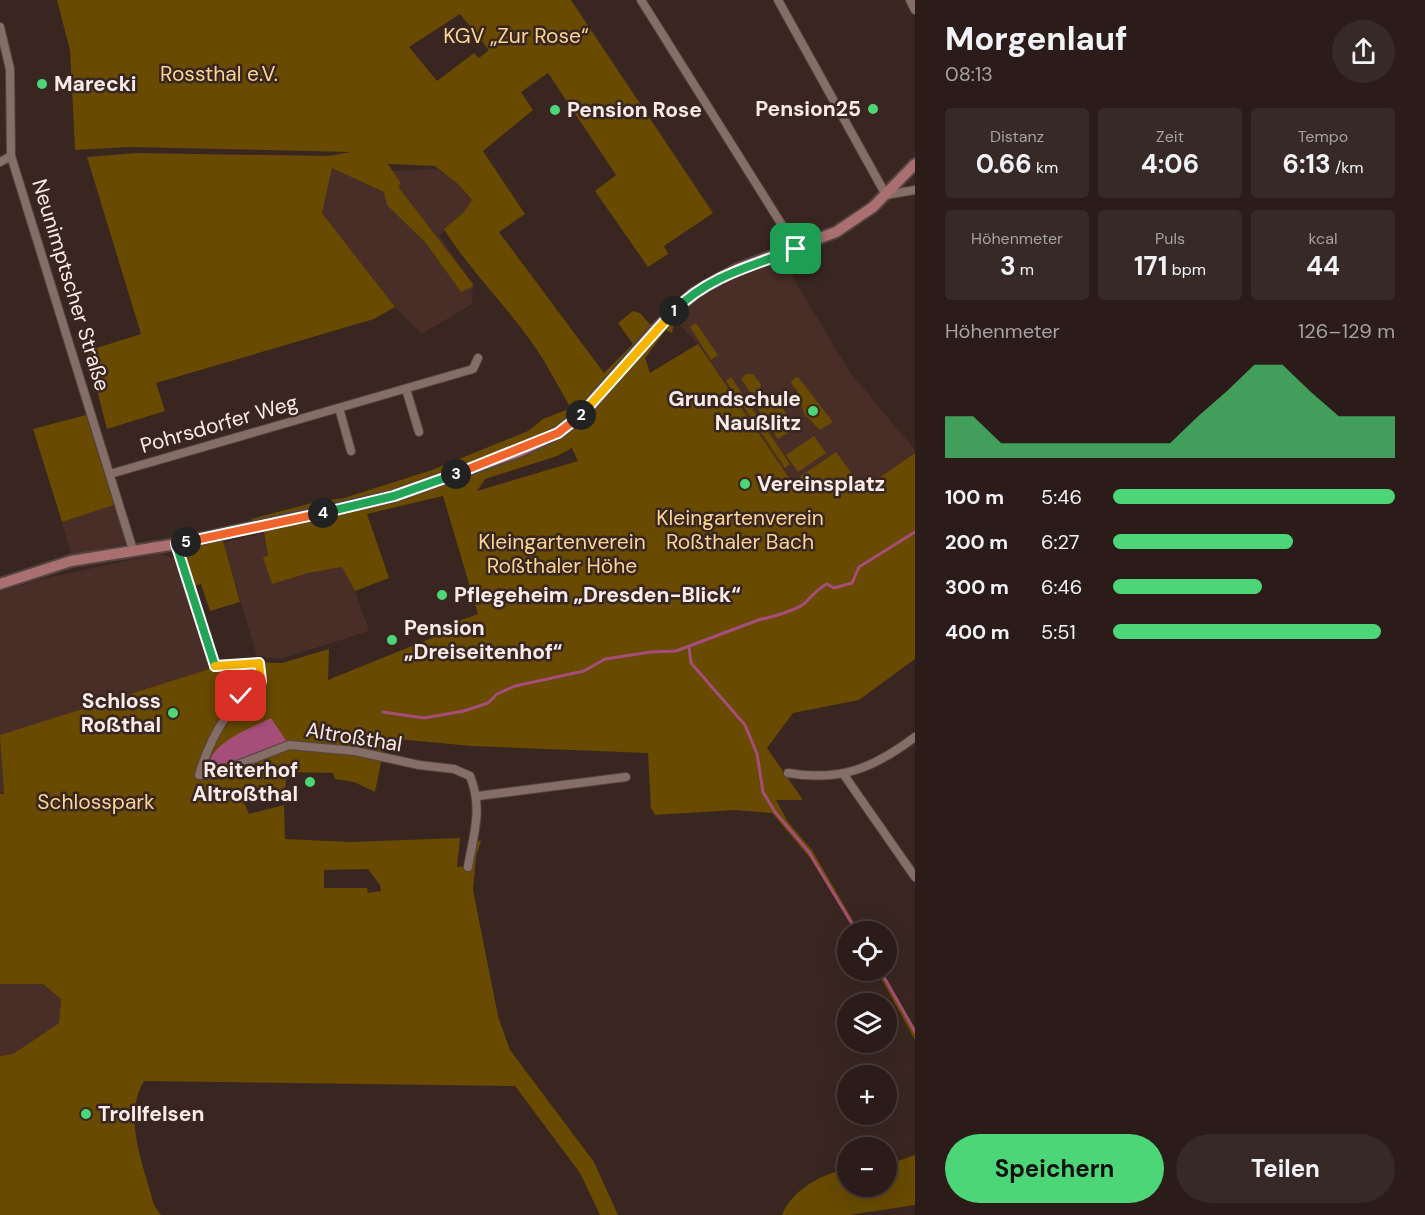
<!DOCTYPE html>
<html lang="de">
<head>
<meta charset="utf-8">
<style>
  :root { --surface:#2b1c19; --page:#372926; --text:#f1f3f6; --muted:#a6a1a2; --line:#473a38; --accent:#4cd677 }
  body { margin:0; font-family:"DM Sans",sans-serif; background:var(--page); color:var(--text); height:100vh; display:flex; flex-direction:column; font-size:22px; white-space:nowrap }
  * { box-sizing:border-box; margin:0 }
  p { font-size:20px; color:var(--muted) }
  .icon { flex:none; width:33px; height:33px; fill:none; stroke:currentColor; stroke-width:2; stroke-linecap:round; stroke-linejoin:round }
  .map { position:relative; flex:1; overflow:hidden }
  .drawer { display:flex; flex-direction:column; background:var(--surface); width:510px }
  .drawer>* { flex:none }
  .tools { position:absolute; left:837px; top:921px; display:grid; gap:12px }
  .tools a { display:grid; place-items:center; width:60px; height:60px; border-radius:50%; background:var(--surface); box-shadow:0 6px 24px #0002,0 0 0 2px var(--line); font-size:30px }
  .pin { position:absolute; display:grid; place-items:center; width:51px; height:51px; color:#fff; margin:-26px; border-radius:12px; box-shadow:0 3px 9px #0006 }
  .km { position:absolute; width:30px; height:30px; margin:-15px; border-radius:50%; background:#222; color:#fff; font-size:16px; line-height:30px; text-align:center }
  .round { display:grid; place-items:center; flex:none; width:63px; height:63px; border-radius:32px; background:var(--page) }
  .overview { display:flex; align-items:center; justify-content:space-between; height:102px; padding:0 30px }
  h1 { font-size:33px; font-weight:700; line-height:45px }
  .figures { display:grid; grid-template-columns:repeat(3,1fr); gap:9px; height:102px; padding:6px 30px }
  .figures div { display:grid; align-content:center; border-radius:6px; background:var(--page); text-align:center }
  .figures b { font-size:26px; font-weight:700 }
  .figures small { font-size:16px; font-weight:400 }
  .figures p { font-size:16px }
  .chart { height:168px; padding:12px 30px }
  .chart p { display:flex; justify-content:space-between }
  .chart svg { width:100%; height:108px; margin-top:6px; fill:var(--accent); opacity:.7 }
  .action { display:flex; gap:12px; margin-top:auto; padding:12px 30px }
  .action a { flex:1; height:69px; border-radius:36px; background:var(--accent); color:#111; font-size:24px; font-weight:700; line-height:69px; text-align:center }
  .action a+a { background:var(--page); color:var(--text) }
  ul { padding:0 30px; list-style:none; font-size:20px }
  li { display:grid; grid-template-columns:96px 72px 1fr; align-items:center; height:45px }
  li i { height:15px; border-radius:8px; background:var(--accent) }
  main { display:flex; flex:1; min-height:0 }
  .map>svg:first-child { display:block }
</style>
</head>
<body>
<main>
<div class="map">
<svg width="915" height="1215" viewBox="0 0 915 1215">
  <rect width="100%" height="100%" fill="#392621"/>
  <g fill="#482e27">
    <polygon points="351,157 393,171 438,169 459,185 472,201 464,212 439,236 473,284 472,304 422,334 395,307 322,213 332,167"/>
    <polygon points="780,256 849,371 915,450 915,453 863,489 792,482 698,344 676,321 677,308 694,293"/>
    <polygon points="114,505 126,539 124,544 71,555 62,522"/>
    <polygon points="264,533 268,556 263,557 308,573 342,567 355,591 369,631 281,659 257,656 223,543"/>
    <polygon points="159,554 174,558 204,641 237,698 0,794 0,592 42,579"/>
    <polygon points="0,984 43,984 61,999 59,1023 13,1054 0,1056"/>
  </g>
  <g fill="#684a01" fill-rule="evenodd">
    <path d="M57 0H571L713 213 664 246 668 254 648 267 595 191 616 175 548 73 521 92 533 110 483 151 525 214 499 232 604 373 633 344 618 323 633 311 640 313 655 330 677 308 672 333 666 330 645 358 650 373 698 344 792 482 836 452 863 489 915 453V659L859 700 793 713 767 748 803 800H776L788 822 812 850 859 931H855L810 858 772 813 735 810 655 815 651 808 648 753 472 746 386 738 375 792 354 782 335 779 333 773 287 772 285 790 254 794 243 800 249 814 284 805 285 839 351 842 460 838 457 867 468 866 473 840 481 841 476 856 473 890 498 1016 510 1050 594 1162 618 1215H600L580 1173 515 1086 144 1081C122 1118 144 1166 154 1205L161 1215H0V1056L13 1054 59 1023 61 999 43 984H0V794H4L0 735 216 667 248 662 282 663 329 649 328 680 444 633 442 627 478 614 443 496 367 514 389 578 355 591 342 567 308 573 272 584 263 557 268 556 263 525 251 519 316 502 344 498 432 470 528 431 543 419 571 408C559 388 548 366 535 347 507 306 470 271 444 229L464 212 472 200 459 185 435 166 388 164 400 182 399 188 473 284 472 287 461 292 426 243 387 205 384 192 332 168 322 213 395 307 374 319 156 383 165 411 107 429 87 351 141 334 87 157 136 153 328 156 351 152 129 147 75 150 70 50ZM460 14 489 50 479 58 474 53 437 81 409 47ZM572 448 578 461 477 491 485 479 557 456ZM368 869 380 885 381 891 368 893 367 888H324V870Z"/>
    <polygon points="696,323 718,355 711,360 690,327"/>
    <polygon points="746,374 753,374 761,384 759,393 750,392 741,379"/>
    <polygon points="731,377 790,464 785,468 726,381"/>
    <polygon points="798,377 833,422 820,430 804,414 798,392 791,383 793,379"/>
    <polygon points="770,395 775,402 777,400 796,428 778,439 755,405"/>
    <polygon points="86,415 114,505 62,522 33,429"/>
    <polygon points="814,436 826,453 798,472 786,455"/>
    <polygon points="221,534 240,602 210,611 201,584 190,587 176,544"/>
    <polygon points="877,971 882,971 915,1028 915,1040"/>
    <path d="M915 1155V1205L849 1215H782C791 1191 823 1172 847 1170L848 1186H886L887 1165Z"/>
  </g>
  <path fill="#a54e7a" d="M271 718 287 742 245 759 208 767C211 742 251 728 271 718Z"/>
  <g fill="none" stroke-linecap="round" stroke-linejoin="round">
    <g stroke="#a54e7a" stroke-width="3">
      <polyline points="689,647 691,663 745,725 757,754 763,792 775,812 809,852 857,932"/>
      <path d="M383 712 424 718 464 711 488 703 497 694 515 686 584 671 605 659 651 652 676 651 761 619C770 618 800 609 806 602 813 595 817 589 827 584L834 588 852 583 859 567 915 532"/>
      <polyline points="880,970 915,1032"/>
    </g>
    <g stroke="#544440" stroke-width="10">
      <g id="street">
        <polyline points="641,0 797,249"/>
        <polyline points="778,0 886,195 915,190"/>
        <polyline points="910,0 915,10"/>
        <polyline points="0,27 10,69 11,156 133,550"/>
        <polyline points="0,162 11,156"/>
        <polyline points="406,389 419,432"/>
        <polyline points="339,408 351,451"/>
        <polyline points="110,474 473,369 478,358"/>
        <path d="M176 544 216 667 259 663 261 681C230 703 210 738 199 775H211L289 745 355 751 419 765 454 769 470 776C483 808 474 833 468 867"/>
        <path d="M788 773C840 782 874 768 915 737"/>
        <polyline points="844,775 915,877"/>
        <polyline points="478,796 626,777"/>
      </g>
    </g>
    <g stroke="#544440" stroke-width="14">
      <polyline id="secondary" points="0,584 71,561 176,544 394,496 521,451 558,433 583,413 655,330 694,293 737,269 836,232 873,207 915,164"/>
    </g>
    <use href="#street" stroke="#856e68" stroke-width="8"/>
    <use href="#secondary" stroke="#a96f71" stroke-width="10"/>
  </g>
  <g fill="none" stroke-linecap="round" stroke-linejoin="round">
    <g stroke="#fff" stroke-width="12">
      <path id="split-1" d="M674 311C708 276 752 266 796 249"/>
    </g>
    <g stroke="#fff" stroke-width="12">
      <polyline id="split-2" points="581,415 674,311"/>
    </g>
    <g stroke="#fff" stroke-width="12">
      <polyline id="split-3" points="456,474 558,433 581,415"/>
    </g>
    <g stroke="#fff" stroke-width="12">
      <polyline id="split-4" points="323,513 394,496 456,474"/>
    </g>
    <g stroke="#fff" stroke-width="12">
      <polyline id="split-5" points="186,542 323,513"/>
    </g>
    <g stroke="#fff" stroke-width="12">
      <polyline id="split-6" points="186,542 176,544 215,666"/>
    </g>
    <g stroke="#fff" stroke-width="12">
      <polyline id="split-7" points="215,666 259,663 261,681 241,696"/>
    </g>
    <use href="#split-1" stroke="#22a559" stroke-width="8"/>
    <use href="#split-2" stroke="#f5b400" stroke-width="8"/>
    <use href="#split-3" stroke="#f0652b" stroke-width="8"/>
    <use href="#split-4" stroke="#22a559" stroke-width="8"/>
    <use href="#split-5" stroke="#f0652b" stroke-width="8"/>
    <use href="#split-6" stroke="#22a559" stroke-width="8"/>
    <use href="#split-7" stroke="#f5b400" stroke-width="8"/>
  </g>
  <g fill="#4cd677" stroke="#392621" stroke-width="2">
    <circle cx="42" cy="84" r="6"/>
    <circle cx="873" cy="109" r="6"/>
    <circle cx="555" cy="110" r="6"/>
    <circle cx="813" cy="411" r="6"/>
    <circle cx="745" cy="484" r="6"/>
    <circle cx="442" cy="595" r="6"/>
    <circle cx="392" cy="640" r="6"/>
    <circle cx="173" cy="713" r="6"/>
    <circle cx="310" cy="782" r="6"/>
    <circle cx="86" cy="1114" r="6"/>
  </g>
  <g text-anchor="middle" stroke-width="5" stroke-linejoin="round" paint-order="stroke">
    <g font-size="21" fill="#fad593" stroke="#392621">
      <text x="516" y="43">KGV „Zur Rose“</text>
      <text x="219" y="81">Rossthal e.V.</text>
      <text x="740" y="525">Kleingartenverein<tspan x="740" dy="24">Roßthaler Bach</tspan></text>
      <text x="562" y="549">Kleingartenverein<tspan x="562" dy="24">Roßthaler Höhe</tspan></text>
      <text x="96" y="809">Schlosspark</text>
    </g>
    <g font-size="21" font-weight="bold" fill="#faece9" stroke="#392621" text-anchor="start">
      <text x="54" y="91">Marecki</text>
      <text x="861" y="116" text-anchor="end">Pension25</text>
      <text x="567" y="117">Pension Rose</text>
      <text x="801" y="406" text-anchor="end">Grundschule<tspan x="801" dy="24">Naußlitz</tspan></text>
      <text x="757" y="491">Vereinsplatz</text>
      <text x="454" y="602">Pflegeheim „Dresden-Blick“</text>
      <text x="404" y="635">Pension<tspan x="404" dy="24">„Dreiseitenhof“</tspan></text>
      <text x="161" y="708" text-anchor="end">Schloss<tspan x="161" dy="24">Roßthal</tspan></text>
      <text x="298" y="777" text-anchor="end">Reiterhof<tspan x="298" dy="24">Altroßthal</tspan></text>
      <text x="98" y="1121">Trollfelsen</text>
    </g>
    <g font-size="21" fill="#faece9" stroke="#392621">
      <text transform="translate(71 285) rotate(73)" y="7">Neunimptscher Straße</text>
      <text transform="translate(219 424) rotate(-16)" y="7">Pohrsdorfer Weg</text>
      <text transform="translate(354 737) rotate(9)" y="7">Altroßthal</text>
    </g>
  </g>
</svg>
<div class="tools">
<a><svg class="icon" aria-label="locate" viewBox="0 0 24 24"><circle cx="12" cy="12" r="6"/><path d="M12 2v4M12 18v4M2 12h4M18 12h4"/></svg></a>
<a><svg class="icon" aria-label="layers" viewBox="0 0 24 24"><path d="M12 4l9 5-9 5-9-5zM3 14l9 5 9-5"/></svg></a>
<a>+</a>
<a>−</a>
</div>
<div class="pin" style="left:796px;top:249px;background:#1e9e55"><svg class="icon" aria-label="arrive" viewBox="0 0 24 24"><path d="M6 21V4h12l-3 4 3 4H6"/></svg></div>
<div class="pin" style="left:241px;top:696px;background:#d93025"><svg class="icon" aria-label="check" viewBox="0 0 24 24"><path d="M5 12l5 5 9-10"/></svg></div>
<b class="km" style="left:674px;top:311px">1</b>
<b class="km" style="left:581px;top:415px">2</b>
<b class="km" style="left:456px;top:474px">3</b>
<b class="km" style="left:323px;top:513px">4</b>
<b class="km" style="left:186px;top:542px">5</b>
</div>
<section class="drawer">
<div class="overview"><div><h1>Morgenlauf</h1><p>08:13</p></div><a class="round"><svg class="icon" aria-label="share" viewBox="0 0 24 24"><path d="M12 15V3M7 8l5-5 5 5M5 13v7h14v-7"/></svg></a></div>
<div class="figures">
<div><p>Distanz</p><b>0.66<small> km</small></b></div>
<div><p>Zeit</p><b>4:06</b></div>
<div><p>Tempo</p><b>6:13<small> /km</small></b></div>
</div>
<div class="figures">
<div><p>Höhenmeter</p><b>3<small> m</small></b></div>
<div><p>Puls</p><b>171<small> bpm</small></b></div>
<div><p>kcal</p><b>44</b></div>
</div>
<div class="chart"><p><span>Höhenmeter</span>126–129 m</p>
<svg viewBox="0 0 160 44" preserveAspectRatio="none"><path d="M0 44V27L10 27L20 38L30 38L40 38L50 38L60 38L70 38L80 38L90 27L100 17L110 6L120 6L130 17L140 27L150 27L160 27V44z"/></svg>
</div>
<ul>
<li><b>100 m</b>5:46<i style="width:100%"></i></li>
<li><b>200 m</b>6:27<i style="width:64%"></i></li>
<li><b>300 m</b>6:46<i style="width:53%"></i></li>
<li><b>400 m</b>5:51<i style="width:95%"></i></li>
</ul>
<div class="action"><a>Speichern</a><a>Teilen</a></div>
</section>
</main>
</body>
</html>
